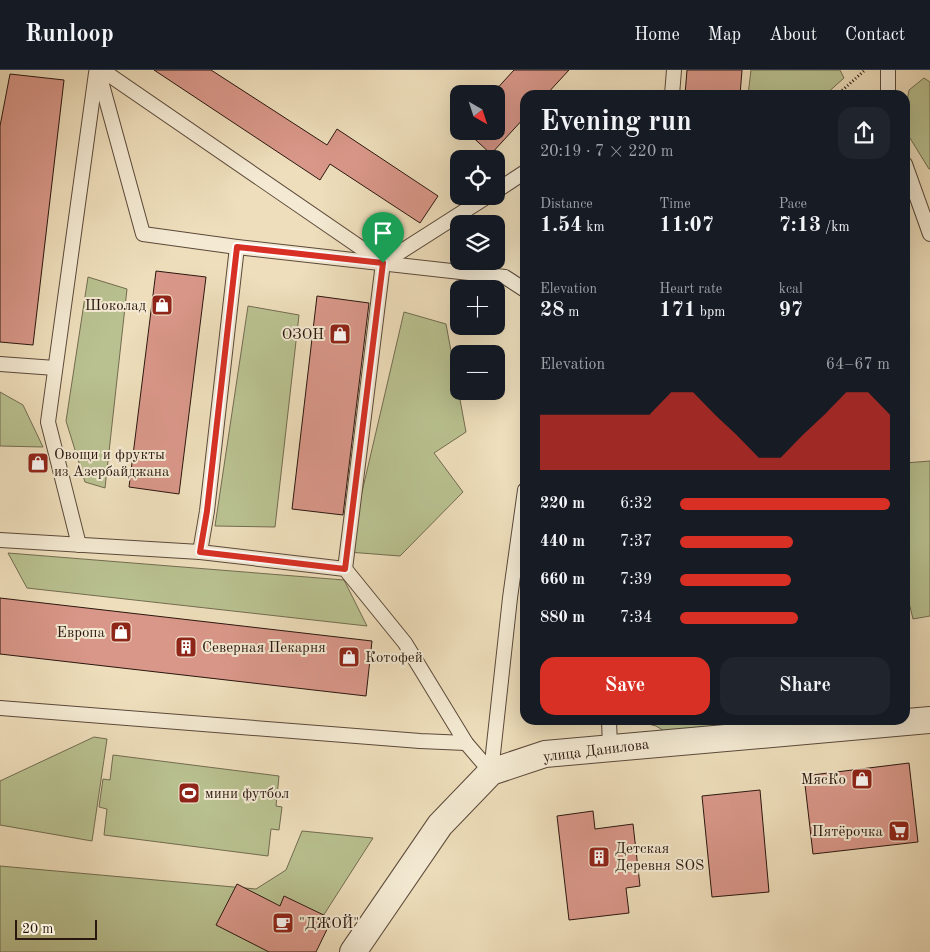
<!DOCTYPE html>
<html lang="en">
<head>
<meta charset="utf-8">
<style>
  :root { --surface:#171b24; --page:#20242c; --text:#f1f3f6; --muted:#9ea1a6; --line:#363941; --accent:#d93025 }
  body { margin:0; font-family:"Old Standard TT",serif; background:var(--page); color:var(--text); height:100vh; display:flex; flex-direction:column; font-size:19px; white-space:nowrap }
  * { box-sizing:border-box; margin:0 }
  p { font-size:16px; color:var(--muted) }
  .icon { flex:none; width:28px; height:28px; fill:none; stroke:currentColor; stroke-width:2; stroke-linecap:round; stroke-linejoin:round }
  .map { position:relative; flex:1; overflow:hidden }
  .details { position:absolute; left:520px; top:20px; width:390px; height:635px; display:flex; flex-direction:column; background:var(--surface); border-radius:15px; box-shadow:0 5px 20px #0002 }
  .details>* { flex:none }
  .needle { width:32px; rotate:141deg }
  .buttons { position:absolute; left:450px; top:15px; display:grid; gap:10px }
  .buttons a { display:grid; place-items:center; width:55px; height:55px; border-radius:10px; background:var(--surface); box-shadow:0 5px 20px #0002; font-size:25px }
  .scale { position:absolute; left:15px; bottom:12px; width:82px; box-sizing:border-box; padding-left:5px; border:2px solid #2a170f; border-top:0; font-size:14px; line-height:18px; white-space:nowrap; color:#2a170f; -webkit-text-stroke:4px #f4ead3; paint-order:stroke }
  .pin { position:absolute; display:grid; place-items:center; width:42px; height:42px; color:#fff; margin:-51px -21px; border-radius:50% 50% 50% 0; rotate:-45deg; box-shadow:0 0 5px #0007 }
  .pin .icon { rotate:45deg }
  .round { display:grid; place-items:center; flex:none; width:52px; height:52px; border-radius:15px; background:var(--page) }
  .overview { display:flex; align-items:center; justify-content:space-between; height:85px; padding:0 20px }
  h1 { font-size:28px; font-weight:700; line-height:38px }
  .stats { display:grid; grid-template-columns:repeat(3,1fr); gap:8px; height:85px; padding:5px 20px }
  .stats div { display:grid; align-content:center }
  .stats b { font-size:21px; font-weight:700 }
  .stats small { font-size:14px; font-weight:400 }
  .stats p { font-size:14px }
  .chart { height:140px; padding:10px 20px }
  .chart p { display:flex; justify-content:space-between }
  .chart svg { width:100%; height:90px; margin-top:5px; fill:var(--accent); opacity:.7 }
  .button { display:flex; gap:10px; margin-top:auto; padding:10px 20px }
  .button a { flex:1; height:58px; border-radius:15px; background:var(--accent); color:#fff; font-size:20px; font-weight:700; line-height:58px; text-align:center }
  .button a+a { background:var(--page); color:var(--text) }
  ul { padding:0 20px; list-style:none; font-size:16px }
  li { display:grid; grid-template-columns:80px 60px 1fr; align-items:center; height:38px }
  li i { height:12px; border-radius:6px; background:var(--accent) }
  header { display:flex; align-items:center; gap:30px; box-sizing:border-box; height:70px; padding:0 25px; background:var(--surface); border-bottom:1px solid var(--line) }
  header strong { font-size:24px }
  nav { display:flex; gap:28px; margin-inline-start:auto; font-size:18px }
  .map>svg:first-child { display:block }
</style>
</head>
<body>
<header>
<strong>Runloop</strong>
<nav><a>Home</a><a>Map</a><a>About</a><a>Contact</a></nav>
</header>
<div class="map">
<svg width="930" height="882" viewBox="0 0 930 882">
  <rect width="100%" height="100%" fill="#eedebb"/>
  <filter id="stains"><feTurbulence type="fractalNoise" baseFrequency=".004" numOctaves="4"/><feColorMatrix values="0 0 0 0 .2 0 0 0 0 .09 0 0 0 0 .02 0 0 0 .5 -.17"/></filter>
  <radialGradient id="worn" r=".72"><stop offset=".6" stop-color="#630" stop-opacity="0"/><stop offset="1" stop-color="#630" stop-opacity=".3"/></radialGradient>
  <g fill="#b9c190" stroke="#726c50">
    <polygon points="751,0 840,0 844,8 825,25 748,25"/>
    <polygon points="924,8 930,12 930,99 929,99 905,60 905,43 909,20"/>
    <polygon points="88,207 127,219 105,418 85,412 66,351"/>
    <polygon points="248,236 299,245 275,457 215,456"/>
    <polygon points="404,242 446,254 466,362 434,383 463,422 400,486 348,482"/>
    <polygon points="0,322 23,335 43,377 0,376"/>
    <polygon points="930,391 930,546 913,549 905,516 905,393"/>
    <polygon points="8,483 344,510 367,556 27,518"/>
    <polygon points="633,650 715,650 714,658 669,664 656,656"/>
    <polygon points="94,667 107,669 92,771 0,755 0,711"/>
    <polygon points="113,685 279,706 276,736 282,737 279,760 271,759 268,786 104,765 107,739 99,737 103,709 110,710"/>
    <polygon points="302,761 373,768 300,882 0,882 0,796 256,819 286,800"/>
  </g>
  <g fill="#d99789" stroke="#2a170f">
    <polygon points="154,0 211,0 327,75 337,59 438,126 420,153 330,94 320,110"/>
    <polygon points="514,0 569,0 546,25 525,25 525,47 491,84 466,61 496,61 496,24 492,24"/>
    <polygon points="687,0 742,0 740,25 685,25"/>
    <polygon points="10,4 64,10 33,275 0,272 0,56"/>
    <polygon points="156,201 206,207 179,424 129,417"/>
    <polygon points="317,226 369,233 343,445 292,439"/>
    <polygon points="0,528 372,571 366,626 0,584"/>
    <polygon points="909,693 918,772 813,784 804,706"/>
    <polygon points="760,720 769,822 712,827 702,726"/>
    <polygon points="593,741 595,759 633,754 640,816 626,818 629,843 569,850 557,746"/>
    <polygon points="237,814 280,836 284,826 332,849 316,882 269,882 216,855"/>
  </g>
  <g fill="none" stroke-linecap="round" stroke-linejoin="round">
    <g stroke="#5b493a" stroke-width="16">
      <g id="lane">
        <polyline points="98,0 143,164 237,177 505,207 525,220"/>
        <polyline points="102,0 383,193 345,499"/>
        <polyline points="888,0 888,25"/>
        <polyline points="672,25 674,0"/>
        <polyline points="905,94 930,164"/>
        <polyline points="496,121 525,102"/>
        <polyline points="383,193 488,126"/>
        <polyline points="0,294 55,298"/>
        <polyline points="0,470 200,482 345,499 405,573 466,673 491,702"/>
        <polyline points="79,475 48,352 96,3"/>
        <polyline points="200,482 207,441 237,177"/>
        <polyline points="0,638 420,671 466,673"/>
        <polyline points="609,650 610,677"/>
        <polyline points="491,702 510,528 525,420"/>
      </g>
    </g>
    <g stroke="#5b493a" stroke-width="28">
      <polyline id="street" points="353,882 440,755 491,702 545,684 930,650"/>
    </g>
    <polyline stroke="#2a170f" stroke-width="3" stroke-dasharray="1 2.5" stroke-linecap="butt" points="837,25 865,0"/>
    <use href="#lane" stroke="#f4ead3" stroke-width="14"/>
    <use href="#street" stroke="#f4ead3" stroke-width="26"/>
  </g>
  <g fill="none" stroke-linecap="round" stroke-linejoin="round">
    <g stroke="#fff" stroke-width="10">
      <polygon id="route" points="237,177 383,193 345,499 200,482 207,441"/>
    </g>
    <use href="#route" stroke="#d93025" stroke-width="6"/>
  </g>
  <defs>
    <g id="shop-square" transform="scale(1.125)"><rect x="-9" y="-9" width="18" height="18" rx="4" fill="#8f2418" stroke="#f4ead3"/><path d="M-5-2.5h2.3a2.7 3.5 0 0 1 5.4 0H5L5.5 6h-11ZM-1.5-2.5h3a1.5 2.3 0 0 0-3 0Z" fill="#fff"/></g>
    <g id="building-square" transform="scale(1.125)"><rect x="-9" y="-9" width="18" height="18" rx="4" fill="#8f2418" stroke="#f4ead3"/><path d="M-4-6H4V6H1V3H-1V6H-4ZM-2.5-4.3h1.7v1.8h-1.7ZM.8-4.3h1.7v1.8H.8ZM-2.5-1h1.7V.8h-1.7ZM.8-1h1.7V.8H.8Z" fill="#fff"/></g>
    <g id="stadium-square" transform="scale(1.125)"><rect x="-9" y="-9" width="18" height="18" rx="4" fill="#8f2418" stroke="#f4ead3"/><path d="M0-5a6.5 5 0 1 0 0 10a6.5 5 0 1 0 0-10ZM-3.5-1.8h7v3.6h-7Z" fill="#fff"/></g>
    <g id="supermarket-square" transform="scale(1.125)"><rect x="-9" y="-9" width="18" height="18" rx="4" fill="#8f2418" stroke="#f4ead3"/><path d="M-6-5.5h2.5l.6 2H6L4.5 2H-2.5L-4.4-4H-6ZM-1.5 3.2a1.3 1.3 0 1 0 .1 0ZM3 3.2a1.3 1.3 0 1 0 .1 0Z" fill="#fff"/></g>
    <g id="cafe-square" transform="scale(1.125)"><rect x="-9" y="-9" width="18" height="18" rx="4" fill="#8f2418" stroke="#f4ead3"/><path d="M-5.5-4.5H6V0H3Q3 3.5 0 3.5H-2.5Q-5.5 3.5-5.5 0ZM3-3.2v2h1.7v-2ZM-6 4.5H4V6H-6Z" fill="#fff"/></g>
  </defs>
  <g fill-rule="evenodd">
    <use href="#shop-square" x="162" y="235"/>
    <use href="#shop-square" x="340" y="264"/>
    <use href="#shop-square" x="38" y="393"/>
    <use href="#shop-square" x="121" y="562"/>
    <use href="#building-square" x="186" y="577"/>
    <use href="#shop-square" x="349" y="587"/>
    <use href="#shop-square" x="862" y="709"/>
    <use href="#stadium-square" x="189" y="723"/>
    <use href="#supermarket-square" x="899" y="761"/>
    <use href="#building-square" x="599" y="787"/>
    <use href="#cafe-square" x="283" y="853"/>
  </g>
  <g text-anchor="middle" stroke-width="4" stroke-linejoin="round" paint-order="stroke">
    <g font-size="15" fill="#2a170f" stroke="#f4ead3" text-anchor="start">
      <text x="146" y="240" text-anchor="end">Шоколад</text>
      <text x="324" y="269" text-anchor="end">ОЗОН</text>
      <text x="54" y="389">Овощи и фрукты<tspan x="54" dy="17">из Азербайджана</tspan></text>
      <text x="105" y="567" text-anchor="end">Европа</text>
      <text x="202" y="582">Северная Пекарня</text>
      <text x="365" y="592">Котофей</text>
      <text x="846" y="714" text-anchor="end">МясКо</text>
      <text x="205" y="728">мини футбол</text>
      <text x="883" y="766" text-anchor="end">Пятёрочка</text>
      <text x="615" y="783">Детская<tspan x="615" dy="17">Деревня SOS</tspan></text>
      <text x="299" y="858">"ДЖОЙ"</text>
    </g>
    <g font-size="15" fill="#2a170f" stroke="#f4ead3">
      <text transform="translate(596 680) rotate(-7)" y="5">улица Данилова</text>
    </g>
  </g>
  <rect width="100%" height="100%" filter="url(#stains)"/>
  <rect width="100%" height="100%" fill="url(#worn)"/>
</svg>
<div class="buttons">
<a><svg class="needle" viewBox="-14 -14 28 28"><path d="M0-13l5 13h-10z" fill="#e53935"/><path d="M0 13l5-13h-10z" fill="#9ea1a6"/></svg></a>
<a><svg class="icon" aria-label="locate" viewBox="0 0 24 24"><circle cx="12" cy="12" r="6"/><path d="M12 2v4M12 18v4M2 12h4M18 12h4"/></svg></a>
<a><svg class="icon" aria-label="layers" viewBox="0 0 24 24"><path d="M12 4l9 5-9 5-9-5zM3 14l9 5 9-5"/></svg></a>
<a>+</a>
<a>−</a>
</div>
<div class="scale">20 m</div>
<div class="pin" style="left:383px;top:193px;background:#1e9e55"><svg class="icon" aria-label="arrive" viewBox="0 0 24 24"><path d="M6 21V4h12l-3 4 3 4H6"/></svg></div>
<section class="details">
<div class="overview"><div><h1>Evening run</h1><p>20:19 · 7 × 220 m</p></div><a class="round"><svg class="icon" aria-label="share" viewBox="0 0 24 24"><path d="M12 15V3M7 8l5-5 5 5M5 13v7h14v-7"/></svg></a></div>
<div class="stats">
<div><p>Distance</p><b>1.54<small> km</small></b></div>
<div><p>Time</p><b>11:07</b></div>
<div><p>Pace</p><b>7:13<small> /km</small></b></div>
</div>
<div class="stats">
<div><p>Elevation</p><b>28<small> m</small></b></div>
<div><p>Heart rate</p><b>171<small> bpm</small></b></div>
<div><p>kcal</p><b>97</b></div>
</div>
<div class="chart"><p><span>Elevation</span>64–67 m</p>
<svg viewBox="0 0 160 44" preserveAspectRatio="none"><path d="M0 44V17L10 17L20 17L30 17L40 17L50 17L60 6L70 6L80 17L90 27L100 38L110 38L120 27L130 17L140 6L150 6L160 17V44z"/></svg>
</div>
<ul>
<li><b>220 m</b>6:32<i style="width:100%"></i></li>
<li><b>440 m</b>7:37<i style="width:54%"></i></li>
<li><b>660 m</b>7:39<i style="width:53%"></i></li>
<li><b>880 m</b>7:34<i style="width:56%"></i></li>
</ul>
<div class="button"><a>Save</a><a>Share</a></div>
</section>
</div>
</body>
</html>
